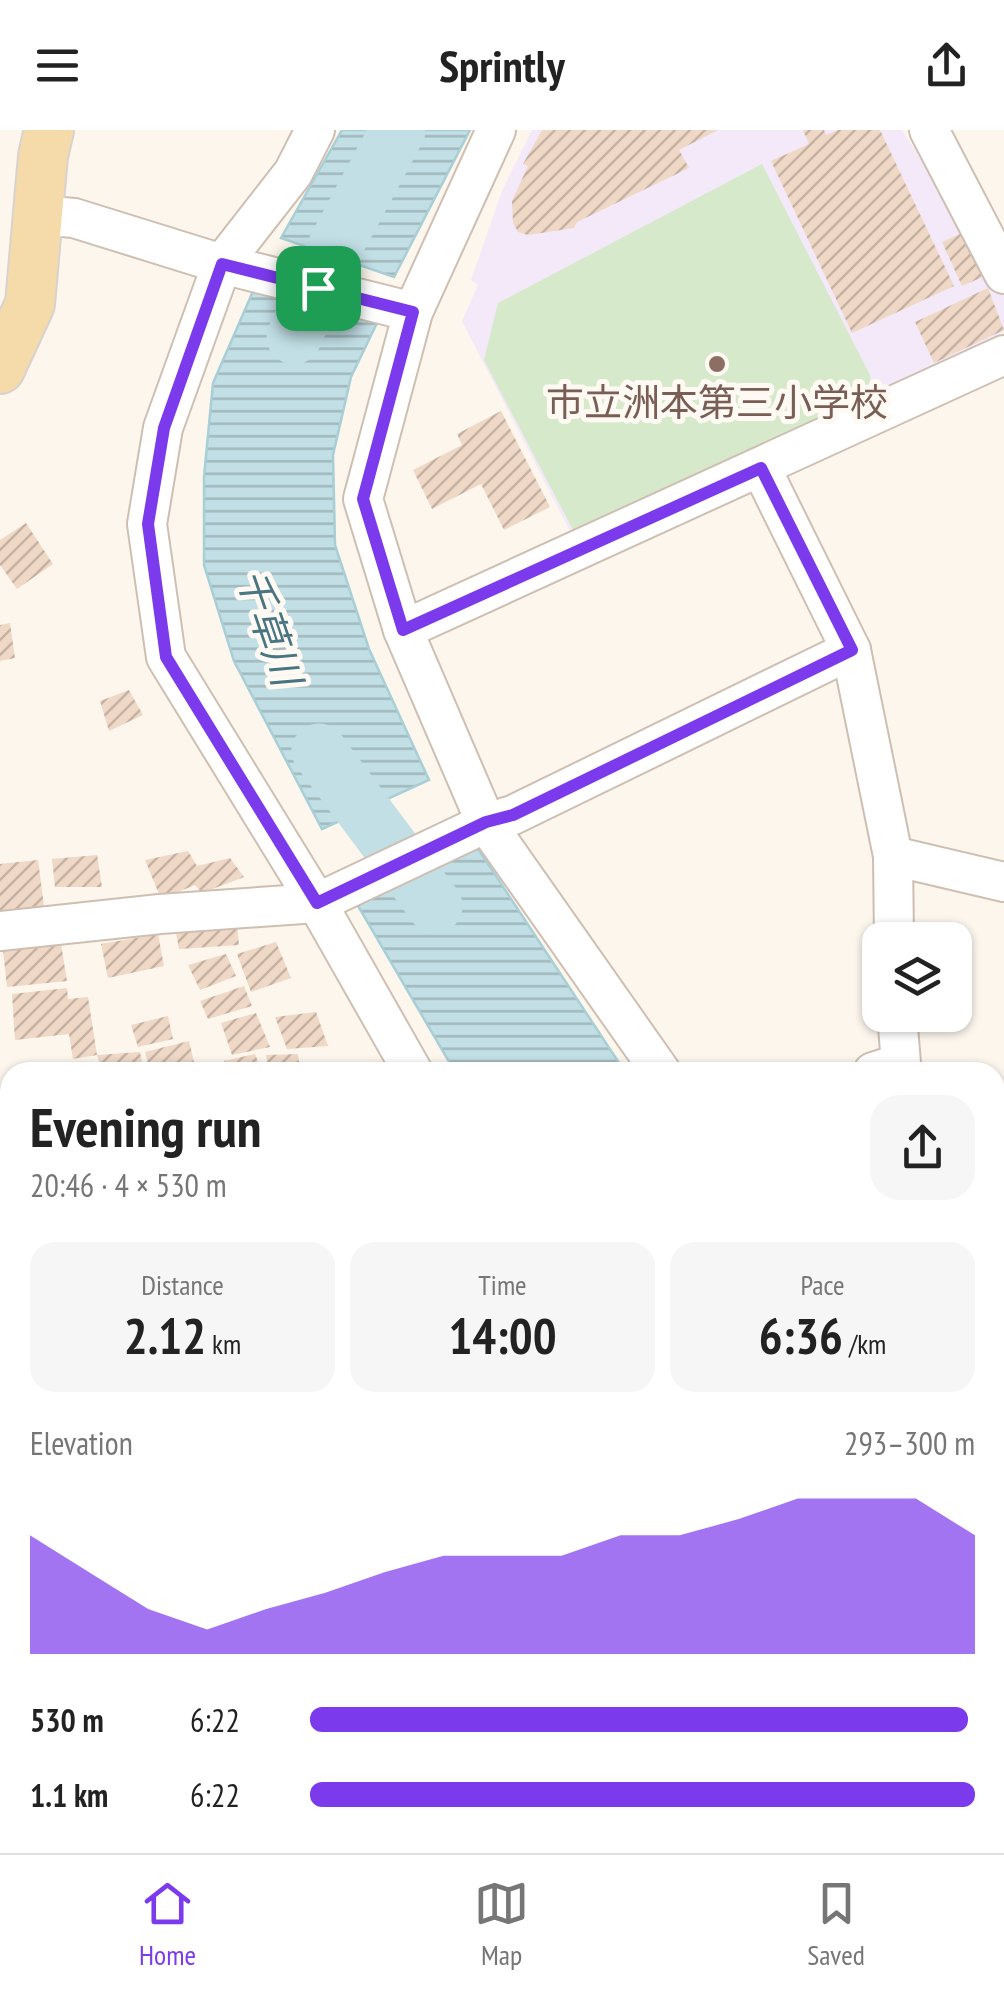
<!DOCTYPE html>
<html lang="en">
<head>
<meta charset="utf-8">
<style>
  :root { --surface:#fff; --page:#f6f6f6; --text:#222; --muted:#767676; --line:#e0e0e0; --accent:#7c3aed }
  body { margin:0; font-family:"PT Sans Narrow","Noto Sans JP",sans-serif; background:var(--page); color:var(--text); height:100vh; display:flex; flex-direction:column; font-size:38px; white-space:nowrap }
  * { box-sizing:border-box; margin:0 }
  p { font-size:32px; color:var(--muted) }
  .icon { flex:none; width:55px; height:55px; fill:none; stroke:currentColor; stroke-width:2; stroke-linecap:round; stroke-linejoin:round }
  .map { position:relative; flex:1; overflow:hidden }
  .side { position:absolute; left:0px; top:932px; width:1005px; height:792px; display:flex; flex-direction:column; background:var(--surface); border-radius:30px 30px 0 0; box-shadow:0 2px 8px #0004 }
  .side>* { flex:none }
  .fabs { position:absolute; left:862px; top:792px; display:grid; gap:20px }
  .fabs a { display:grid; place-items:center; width:110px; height:110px; border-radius:20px; background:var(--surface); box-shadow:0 2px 8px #0004; font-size:50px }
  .pin { position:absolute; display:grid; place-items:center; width:85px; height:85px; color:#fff; margin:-42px; border-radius:20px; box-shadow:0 5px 15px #0006 }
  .round { display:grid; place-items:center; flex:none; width:105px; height:105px; border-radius:30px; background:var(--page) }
  .overview { display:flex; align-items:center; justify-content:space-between; height:170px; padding:0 30px }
  h1 { font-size:55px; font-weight:700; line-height:75px }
  .metrics { display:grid; grid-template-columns:repeat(3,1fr); gap:15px; height:170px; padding:10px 30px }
  .metrics div { display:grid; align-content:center; border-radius:25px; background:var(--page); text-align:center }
  .metrics b { font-size:50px; font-weight:700 }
  .metrics small { font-size:28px; font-weight:400 }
  .metrics p { font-size:28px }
  .chart { height:280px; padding:20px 30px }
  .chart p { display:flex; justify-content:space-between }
  .chart svg { width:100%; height:180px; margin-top:10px; fill:var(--accent); opacity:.7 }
  ul { padding:0 30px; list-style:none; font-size:32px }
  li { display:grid; grid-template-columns:160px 120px 1fr; align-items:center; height:75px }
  li i { height:25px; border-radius:12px; background:var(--accent) }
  header { display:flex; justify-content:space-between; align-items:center; height:130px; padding:0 30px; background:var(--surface); font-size:45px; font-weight:700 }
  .tab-bar { display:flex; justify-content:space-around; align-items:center; height:140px; border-top:2px solid var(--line); background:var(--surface); font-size:28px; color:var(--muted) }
  .tab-bar a { display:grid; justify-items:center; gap:5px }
  .tab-bar .selected { color:var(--accent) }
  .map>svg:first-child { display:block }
</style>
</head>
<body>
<header><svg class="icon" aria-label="menu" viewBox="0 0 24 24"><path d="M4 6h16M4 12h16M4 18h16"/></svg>Sprintly<svg class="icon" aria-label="share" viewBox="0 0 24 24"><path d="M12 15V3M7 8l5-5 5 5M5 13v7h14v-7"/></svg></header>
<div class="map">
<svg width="1004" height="1723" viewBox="0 0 1004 1723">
  <defs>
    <pattern id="water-rules" width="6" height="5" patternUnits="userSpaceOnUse" patternTransform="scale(2.5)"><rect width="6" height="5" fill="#c1dfe5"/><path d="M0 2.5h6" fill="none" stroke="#a1b8bc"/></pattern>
    <pattern id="building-hatch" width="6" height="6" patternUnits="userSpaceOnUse" patternTransform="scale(2.5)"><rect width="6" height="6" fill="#efd8c6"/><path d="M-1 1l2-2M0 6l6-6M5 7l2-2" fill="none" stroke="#c6b2a3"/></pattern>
  </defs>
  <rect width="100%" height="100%" fill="#fcf6ed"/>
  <polygon fill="#f3e9f9" points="532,0 902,0 993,141 1004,167 1004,202 894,266 573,407 462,191 478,155 471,150 502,61"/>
  <polygon fill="#d6e9cb" points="762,34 870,245 873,267 574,402 484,230 498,173"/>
  <g fill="url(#water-rules)" stroke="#a8ced6" stroke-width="2.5">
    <polygon points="342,0 470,0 394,147 281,108"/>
    <polygon points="257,152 377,193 351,247 333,325 335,415 369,519 429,650 322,699 234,531 204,435 204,347 213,253"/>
    <polygon points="473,711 625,942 455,942 350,762"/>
    <polygon points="995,1553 1004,1571 1004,1723 876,1723 872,1715 995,1715"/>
  </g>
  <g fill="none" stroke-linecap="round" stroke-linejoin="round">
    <g stroke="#c1dfe5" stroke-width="55">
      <polyline points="294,207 336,115 398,0"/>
      <polyline points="319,621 435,776"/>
    </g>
  </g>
  <g fill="url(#building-hatch)">
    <polygon points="542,0 718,0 679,20 689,38 577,92 574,98 528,105 518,102 513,93 512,71 528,36 523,34"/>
    <polygon points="803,0 824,0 826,5 838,0 880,0 954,156 852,203 771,31 809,14"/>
    <polygon points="964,102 985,146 962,156 942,112"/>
    <polygon points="988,158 1004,200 934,233 915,192"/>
    <polygon points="501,281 550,377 504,400 481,354 432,379 413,340 462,315 457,304"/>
    <polygon points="26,393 53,434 17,459 0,435 0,410"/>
    <polygon points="10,493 15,528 0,531 0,495"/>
    <polygon points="129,560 143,585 109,601 100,571"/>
    <polygon points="188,721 197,736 230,728 244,747 202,763 195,755 161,769 145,730"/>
    <polygon points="97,725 102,757 55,757 52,729"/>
    <polygon points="38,730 45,784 0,789 0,734"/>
    <polygon points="237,793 239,815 179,819 175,797"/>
    <polygon points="158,804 164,836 108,848 101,814"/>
    <polygon points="276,812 291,848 251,862 237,824"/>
    <polygon points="61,814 67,851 7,857 3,820"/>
    <polygon points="226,824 236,846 200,860 188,835"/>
    <polygon points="244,856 252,876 208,889 200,871"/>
    <polygon points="67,858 68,869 88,867 97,925 73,929 69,904 15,910 12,864"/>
    <polygon points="316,882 328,916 287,919 275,887"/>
    <polygon points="256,883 270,917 232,925 221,893"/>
    <polygon points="168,886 173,909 138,917 131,895"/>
    <polygon points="189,911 194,932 150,941 145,922"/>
    <polygon points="140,922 144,942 102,942 97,925"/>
    <polygon points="255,924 262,942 227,942 224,931"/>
    <polygon points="298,924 300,940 348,935 349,942 269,942 266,925"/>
    <polygon points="9,982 10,1028 0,1030 0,983"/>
    <polygon points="10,1120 10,1157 0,1159 0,1121"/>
    <polygon points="10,1258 10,1301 0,1302 0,1259"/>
    <polygon points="0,1309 10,1309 10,1394 0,1395"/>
    <polygon points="9,1663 11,1723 0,1723 0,1664"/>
    <polygon points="66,1715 122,1715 124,1723 68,1723"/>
    <polygon points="280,1715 322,1715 323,1723 281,1723"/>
    <polygon points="353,1715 498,1715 499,1717 457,1723 354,1723"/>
  </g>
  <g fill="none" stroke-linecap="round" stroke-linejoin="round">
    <g stroke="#cebfb2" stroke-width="42">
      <g id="minor">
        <polyline points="315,0 293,43 222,134 163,298 147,394 166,527 317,773 413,942"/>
        <polyline points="496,0 413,182 363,369 403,500 486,693 661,942"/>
        <polyline points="929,0 1004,144"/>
        <polyline points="38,85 74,88 222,134 413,182"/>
        <polyline points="761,338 851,520 893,726 894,810"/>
        <polyline points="403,500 1004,225"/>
        <polyline points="893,726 1004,752"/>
        <polyline points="0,801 160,784 317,773 486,693 513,685 851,520"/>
        <polyline points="873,942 901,933 897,885"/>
        <polyline points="0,1105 10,1104"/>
        <polyline points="995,1213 1004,1216"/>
        <polyline points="0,1408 10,1407"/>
        <polyline points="0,1506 10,1588"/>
        <polyline points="26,1715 27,1723"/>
        <polyline points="331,1715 332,1723"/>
        <polyline points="757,1715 760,1723"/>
      </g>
    </g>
    <g stroke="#d9d2ce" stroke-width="52">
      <g id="major">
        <polyline points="0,239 30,174 43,26 49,0"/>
        <polyline points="995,1664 1004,1662"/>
        <polyline points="597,1723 650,1715"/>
      </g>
    </g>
    <use href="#minor" stroke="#fff" stroke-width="38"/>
    <use href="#major" stroke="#f5dbaa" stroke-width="48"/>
  </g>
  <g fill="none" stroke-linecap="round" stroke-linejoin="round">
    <g stroke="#fff" stroke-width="20">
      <polygon id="route" points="222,134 413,182 363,369 403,500 761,338 852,520 513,685 486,692 317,773 166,527 148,394 164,298"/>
    </g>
    <use href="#route" stroke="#7c3aed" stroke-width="12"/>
  </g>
  <circle fill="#8d6e63" stroke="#fefaf3" stroke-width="4" cx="717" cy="234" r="10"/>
  <g text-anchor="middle" stroke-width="10" stroke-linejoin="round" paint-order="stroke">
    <g font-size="38" fill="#785e54" stroke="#fefaf3">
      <text x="717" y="286">市立洲本第三小学校</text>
    </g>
    <g font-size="40" font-style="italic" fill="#477581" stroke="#fefaf3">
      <text transform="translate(269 497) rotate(71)" y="14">千草川</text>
    </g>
  </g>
</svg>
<div class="fabs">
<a><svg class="icon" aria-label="layers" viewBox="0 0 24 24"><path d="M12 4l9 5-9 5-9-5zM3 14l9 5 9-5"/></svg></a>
</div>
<div class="pin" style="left:318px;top:158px;background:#1e9e55"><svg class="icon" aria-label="arrive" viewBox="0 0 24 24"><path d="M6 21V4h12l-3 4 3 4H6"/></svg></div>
<section class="side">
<div class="overview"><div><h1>Evening run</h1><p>20:46 · 4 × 530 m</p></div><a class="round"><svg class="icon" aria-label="share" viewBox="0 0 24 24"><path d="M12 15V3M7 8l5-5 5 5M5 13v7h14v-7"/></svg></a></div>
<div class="metrics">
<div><p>Distance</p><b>2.12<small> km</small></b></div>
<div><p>Time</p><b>14:00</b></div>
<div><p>Pace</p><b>6:36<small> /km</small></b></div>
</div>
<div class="chart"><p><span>Elevation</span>293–300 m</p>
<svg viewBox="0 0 160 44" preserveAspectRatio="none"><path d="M0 44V15L10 24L20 33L30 38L40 33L50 29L60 24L70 20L80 20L90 20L100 15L110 15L120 11L130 6L140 6L150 6L160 15V44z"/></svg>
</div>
<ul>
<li><b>530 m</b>6:22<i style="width:99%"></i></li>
<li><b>1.1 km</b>6:22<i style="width:100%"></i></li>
</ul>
</section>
</div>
<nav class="tab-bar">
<a class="selected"><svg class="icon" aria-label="home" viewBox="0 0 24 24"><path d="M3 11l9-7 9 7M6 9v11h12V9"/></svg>Home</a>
<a><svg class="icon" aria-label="map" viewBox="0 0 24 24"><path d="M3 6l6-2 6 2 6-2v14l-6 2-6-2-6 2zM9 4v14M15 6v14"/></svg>Map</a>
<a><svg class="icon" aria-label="saved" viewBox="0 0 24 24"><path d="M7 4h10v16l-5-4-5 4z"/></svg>Saved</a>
</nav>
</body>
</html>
